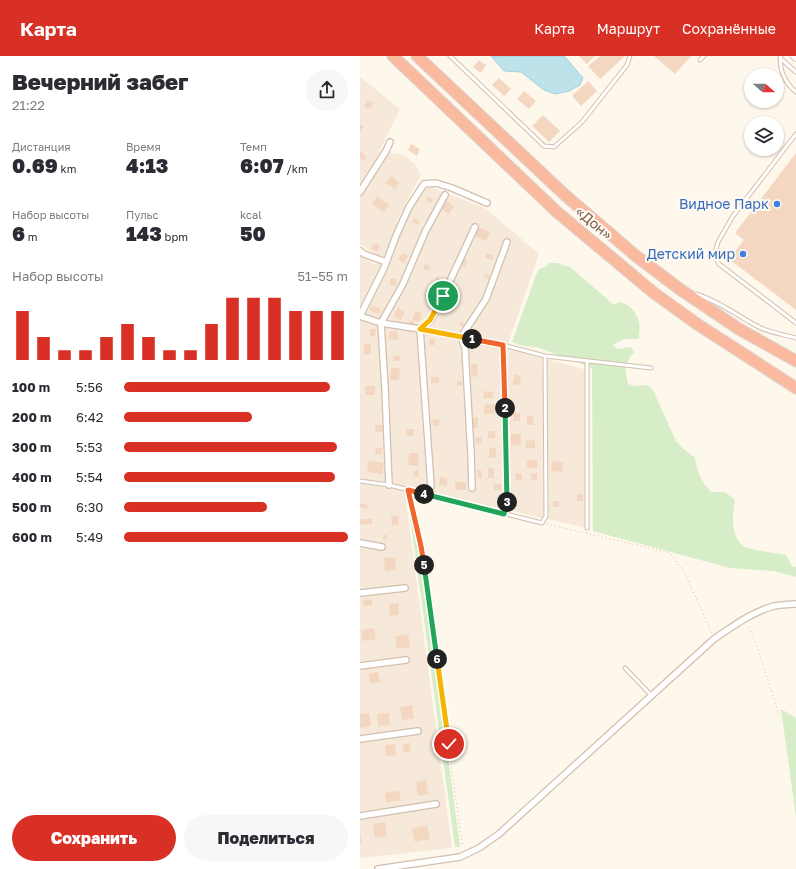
<!DOCTYPE html>
<html lang="ru">
<head>
<meta charset="utf-8">
<style>
  :root { --surface:#fff; --page:#f7f7f7; --text:#2b2b33; --muted:#7c7c81; --accent:#d93025 }
  body { margin:0; font-family:"Golos Text",sans-serif; background:var(--page); color:var(--text); height:100vh; display:flex; flex-direction:column; font-size:15px; white-space:nowrap }
  * { box-sizing:border-box; margin:0 }
  p { font-size:13px; color:var(--muted) }
  .icon { flex:none; width:22px; height:22px; fill:none; stroke:currentColor; stroke-width:2; stroke-linecap:round; stroke-linejoin:round }
  .map { position:relative; flex:1; overflow:hidden }
  .details { display:flex; flex-direction:column; background:var(--surface); width:360px }
  .details>* { flex:none }
  .needle { width:26px; rotate:110deg }
  .controls { position:absolute; left:384px; top:12px; display:grid; gap:8px }
  .controls a { display:grid; place-items:center; width:40px; height:40px; border-radius:50%; background:var(--surface); box-shadow:0 1px 3px #0004; font-size:20px }
  .pin { position:absolute; display:grid; place-items:center; width:34px; height:34px; color:#fff; margin:-17px; border:2px solid #fff; border-radius:50%; box-shadow:0 1px 4px #0007 }
  .km { position:absolute; width:20px; height:20px; margin:-10px; border-radius:50%; background:#222; color:#fff; font-size:11px; line-height:20px; text-align:center }
  .round { display:grid; place-items:center; flex:none; width:42px; height:42px; border-radius:21px; background:var(--page) }
  .head { display:flex; align-items:center; justify-content:space-between; height:68px; padding:0 12px }
  h1 { font-size:22px; font-weight:800; line-height:30px }
  .stats { display:grid; grid-template-columns:repeat(3,1fr); gap:6px; height:68px; padding:4px 12px }
  .stats div { display:grid; align-content:center }
  .stats b { font-size:20px; font-weight:800 }
  .stats small { font-size:11px; font-weight:400 }
  .stats p { font-size:11px }
  .chart { height:112px; padding:8px 12px }
  .chart p { display:flex; justify-content:space-between }
  .chart svg { width:100%; height:72px; margin-top:4px; stroke:var(--accent); stroke-width:6 }
  .cta { display:flex; gap:8px; margin-top:auto; padding:8px 12px }
  .cta a { flex:1; height:46px; border-radius:24px; background:var(--accent); color:#fff; font-size:16px; font-weight:800; line-height:46px; text-align:center }
  .cta a+a { background:var(--page); color:var(--text) }
  ul { padding:0 12px; list-style:none; font-size:13px }
  li { display:grid; grid-template-columns:64px 48px 1fr; align-items:center; height:30px }
  li i { height:10px; border-radius:5px; background:var(--accent) }
  header { display:flex; align-items:center; gap:24px; box-sizing:border-box; height:56px; padding:0 20px; background:var(--accent); color:#fff }
  header strong { font-size:19px }
  nav { display:flex; gap:22px; margin-inline-start:auto; font-size:14px }
  main { display:flex; flex:1; min-height:0 }
  .map>svg:first-child { display:block }
</style>
</head>
<body>
<header>
<strong>Карта</strong>
<nav><a>Карта</a><a>Маршрут</a><a>Сохранённые</a></nav>
</header>
<main>
<section class="details">
<div class="head"><div><h1>Вечерний забег</h1><p>21:22</p></div><a class="round"><svg class="icon" aria-label="share" viewBox="0 0 24 24"><path d="M12 15V3M7 8l5-5 5 5M5 13v7h14v-7"/></svg></a></div>
<div class="stats">
<div><p>Дистанция</p><b>0.69<small> km</small></b></div>
<div><p>Время</p><b>4:13</b></div>
<div><p>Темп</p><b>6:07<small> /km</small></b></div>
</div>
<div class="stats">
<div><p>Набор высоты</p><b>6<small> m</small></b></div>
<div><p>Пульс</p><b>143<small> bpm</small></b></div>
<div><p>kcal</p><b>50</b></div>
</div>
<div class="chart"><p><span>Набор высоты</span>51–55 m</p>
<svg viewBox="0 0 160 44" preserveAspectRatio="none"><path d="M5 44V14M15 44V30M25 44V38M35 44V38M45 44V30M55 44V22M65 44V30M75 44V38M85 44V38M95 44V22M105 44V6M115 44V6M125 44V6M135 44V14M145 44V14M155 44V14"/></svg>
</div>
<ul>
<li><b>100 m</b>5:56<i style="width:92%"></i></li>
<li><b>200 m</b>6:42<i style="width:57%"></i></li>
<li><b>300 m</b>5:53<i style="width:95%"></i></li>
<li><b>400 m</b>5:54<i style="width:94%"></i></li>
<li><b>500 m</b>6:30<i style="width:64%"></i></li>
<li><b>600 m</b>5:49<i style="width:100%"></i></li>
</ul>
<div class="cta"><a>Сохранить</a><a>Поделиться</a></div>
</section>
<div class="map">
<svg width="436" height="813" viewBox="0 0 436 813">
  <rect width="100%" height="100%" fill="#fef7eb"/>
  <g fill="#f6e9d9">
    <polygon points="0,21 40,53 19,96 22,99 0,132"/>
    <polygon points="26,96 43,99 55,108 61,119 36,166 38,168 47,150 62,128 125,152 179,198 146,293 227,314 227,472 44,431 92,792 0,802 0,198 3,200 2,202 16,209 18,206 19,207 23,199 18,200 0,188 0,138"/>
  </g>
  <g fill="#d6edc8">
    <path d="M190 207H197L210 211 254 249 260 246C276 250 283 267 278 283H264L253 289 257 293 271 291 274 297C264 306 265 316 268 328L275 330 288 329 293 334 316 385 325 394 335 402C337 416 341 425 351 436H365L375 444C372 459 370 482 385 491 392 494 417 497 426 499L432 510 436 511V521L414 515 370 512 233 475 232 312 177 291 164 290 152 286 176 219 179 213 185 211Z"/>
    <polygon points="49,453 55,454 100,791 95,791"/>
    <polygon points="421,653 436,662 436,761"/>
  </g>
  <polygon fill="#bde2e9" stroke="#a3d1dc" points="131,0 204,0 223,22 220,29 209,35 195,38 184,34 161,16 144,15"/>
  <g fill="#f4d7c1">
    <polygon points="219,0 235,0 227,8"/>
    <polygon points="240,0 265,0 240,23 228,10"/>
    <polygon points="294,0 331,0 315,18"/>
    <polygon points="119,4 126,9 121,17 113,11"/>
    <polygon points="139,22 151,33 144,40 132,29"/>
    <polygon points="228,25 237,35 221,50 212,40"/>
    <polygon points="164,35 176,45 169,53 157,43"/>
    <polygon points="7,44 14,47 10,53 4,50"/>
    <polygon points="183,59 200,75 189,86 172,70"/>
    <polygon points="0,68 4,71 1,76 0,75"/>
    <polygon points="51,88 60,93 57,100 48,94"/>
    <polygon points="0,95 7,100 4,105 0,102"/>
    <polygon points="436,97 436,254 369,203 384,184 375,177"/>
    <polygon points="31,120 39,126 35,133 26,127"/>
    <polygon points="17,140 29,149 24,156 12,148"/>
    <polygon points="68,141 73,144 72,147 66,144"/>
    <polygon points="86,145 94,150 89,158 81,153"/>
    <polygon points="55,162 60,165 58,169 52,166"/>
    <polygon points="118,171 130,176 126,185 114,180"/>
    <polygon points="14,187 20,190 17,196 11,193"/>
    <polygon points="42,197 48,200 44,207 38,204"/>
    <polygon points="126,197 133,199 132,204 125,202"/>
    <polygon points="103,203 107,204 105,211 101,209"/>
    <polygon points="65,208 70,210 68,215 63,213"/>
    <polygon points="125,218 130,220 129,223 124,221"/>
    <polygon points="76,221 83,224 81,229 74,227"/>
    <polygon points="31,222 37,223 36,230 30,229"/>
    <polygon points="12,249 21,253 19,258 9,254"/>
    <polygon points="38,252 45,256 41,264 34,260"/>
    <polygon points="55,255 62,257 59,266 52,264"/>
    <polygon points="50,264 54,266 52,270 48,269"/>
    <polygon points="101,265 105,268 103,271 99,269"/>
    <polygon points="10,273 16,273 15,280 10,280"/>
    <polygon points="29,275 38,276 38,284 29,283"/>
    <polygon points="115,277 121,279 119,284 114,282"/>
    <rect x="69" y="283" width="6" height="6"/>
    <polygon points="11,287 11,298 4,299 4,288"/>
    <rect x="33" y="300" width="7" height="5"/>
    <polygon points="111,308 117,308 118,320 112,321"/>
    <polygon points="31,312 40,312 39,324 30,324"/>
    <polygon points="155,318 161,320 159,330 152,328"/>
    <rect x="71" y="321" width="8" height="6"/>
    <rect x="97" y="325" width="5" height="5"/>
    <rect x="5" y="330" width="10" height="9"/>
    <polygon points="124,335 133,336 133,342 123,342"/>
    <polygon points="125,348 135,349 134,358 124,358"/>
    <rect x="153" y="357" width="7" height="8"/>
    <polygon points="167,360 173,360 174,369 167,369"/>
    <polygon points="118,361 118,372 112,372 112,362"/>
    <polygon points="73,363 80,364 79,370 73,369"/>
    <rect x="15" y="369" width="7" height="7"/>
    <polygon points="47,373 54,373 53,380 46,380"/>
    <rect x="128" y="375" width="7" height="7"/>
    <polygon points="151,378 161,378 161,389 151,390"/>
    <polygon points="115,381 121,381 122,387 116,388"/>
    <polygon points="175,384 175,392 166,392 166,385"/>
    <polygon points="15,392 22,392 22,398 16,398"/>
    <rect x="129" y="392" width="7" height="10"/>
    <polygon points="49,397 59,397 58,410 48,409"/>
    <rect x="167" y="404" width="10" height="8"/>
    <polygon points="9,405 24,407 22,418 7,416"/>
    <polygon points="192,405 203,406 202,416 191,415"/>
    <rect x="128" y="412" width="6" height="10"/>
    <polygon points="59,414 59,421 54,421 54,415"/>
    <polygon points="117,414 121,414 122,422 118,422"/>
    <polygon points="156,417 162,418 162,425 155,424"/>
    <rect x="171" y="417" width="6" height="7"/>
    <polygon points="80,421 87,422 87,430 79,429"/>
    <rect x="95" y="426" width="11" height="8"/>
    <polygon points="133,428 141,428 141,434 134,434"/>
    <polygon points="223,438 223,445 217,445 217,439"/>
    <rect x="193" y="445" width="6" height="6"/>
    <polygon points="0,447 8,449 7,453 0,451"/>
    <polygon points="38,459 39,469 32,470 31,460"/>
    <polygon points="0,463 12,463 12,468 0,469"/>
    <polygon points="23,479 27,479 27,483 23,484"/>
    <polygon points="35,501 36,514 25,515 24,502"/>
    <polygon points="12,543 12,549 3,550 3,544"/>
    <polygon points="38,547 39,559 30,560 29,548"/>
    <polygon points="14,572 16,583 3,585 1,574"/>
    <polygon points="48,578 50,591 37,593 35,580"/>
    <polygon points="18,616 20,626 11,628 8,618"/>
    <polygon points="52,649 54,662 42,664 40,651"/>
    <polygon points="9,657 11,670 0,672 0,658"/>
    <polygon points="29,657 30,669 18,670 17,658"/>
    <polygon points="49,687 51,695 44,697 42,689"/>
    <polygon points="35,688 36,699 26,700 25,689"/>
    <polygon points="66,724 68,738 58,740 56,726"/>
    <polygon points="39,735 41,744 26,746 25,737"/>
    <polygon points="25,766 27,780 15,782 13,768"/>
    <polygon points="67,769 70,783 55,786 52,772"/>
    <polygon points="0,777 2,787 0,788"/>
  </g>
  <g fill="none" stroke-linecap="round" stroke-linejoin="round">
    <g stroke="#d2bfaf" stroke-width="5">
      <g id="service">
        <polyline points="90,0 184,90 194,91 222,66 267,9 270,0"/>
        <path d="M421 0C418 13 426 28 436 36"/>
        <polyline points="420,2 436,16"/>
        <polyline points="340,4 344,0"/>
        <polyline points="436,78 373,160 358,186 354,200 359,208 436,267"/>
        <path d="M336 238C359 245 376 259 397 270 409 277 423 278 436 282"/>
        <polyline points="0,425 29,429 182,467 186,460 185,300"/>
        <polyline points="144,458 147,446 143,289 185,300 291,312"/>
        <polyline points="227,472 227,306"/>
        <polyline points="265,612 291,639"/>
      </g>
    </g>
    <g stroke="#d2bfaf" stroke-width="8">
      <g id="minor">
        <polyline points="0,136 26,95 30,86"/>
        <polyline points="0,195 4,198 26,206"/>
        <polyline points="0,260 24,212 36,180 49,151 64,128 76,127 92,132 127,147"/>
        <polyline points="0,260 21,267 60,273 143,289"/>
        <polyline points="29,429 25,332 21,267 43,228 65,176 85,139"/>
        <polyline points="71,430 60,273 71,264 83,240 115,171"/>
        <polyline points="112,432 111,398 105,292 101,281 126,243 147,186"/>
        <polyline points="0,487 22,491"/>
        <polyline points="0,537 45,532"/>
        <polyline points="0,610 46,604"/>
        <polyline points="0,683 58,675"/>
        <polyline points="0,760 76,748"/>
        <path d="M18 813 100 801 119 792 139 778 354 583C373 570 392 556 414 550 421 549 429 548 436 548"/>
      </g>
    </g>
    <g stroke="#d5c0ac" stroke-width="10">
      <polyline id="secondary" points="435,0 436,1"/>
    </g>
    <g stroke="#ddd5d0" stroke-width="13">
      <g id="motorway">
        <polyline points="33,0 197,156 294,237 337,268 436,332"/>
        <polyline points="57,0 205,139 276,200 321,234 379,273 436,305"/>
      </g>
    </g>
    <g stroke="#dabaa3" stroke-width="1" stroke-dasharray="1 3" stroke-linecap="butt">
      <polyline points="49,439 61,490 102,788"/>
      <polyline points="187,468 310,497 325,518 352,577"/>
      <polyline points="389,571 398,594 420,662"/>
    </g>
    <use href="#service" stroke="#fff" stroke-width="3"/>
    <use href="#minor" stroke="#fff" stroke-width="5.5"/>
    <use href="#secondary" stroke="#fff" stroke-width="8"/>
    <use href="#motorway" stroke="#fabaa0" stroke-width="11"/>
  </g>
  <g fill="none" stroke-linecap="round" stroke-linejoin="round">
    <g stroke="#fff" stroke-width="8">
      <polyline id="split-1" points="83,240 70,264 60,273 112,283"/>
    </g>
    <g stroke="#fff" stroke-width="8">
      <polyline id="split-2" points="112,283 143,289 145,352"/>
    </g>
    <g stroke="#fff" stroke-width="8">
      <polyline id="split-3" points="145,352 147,446"/>
    </g>
    <g stroke="#fff" stroke-width="8">
      <polyline id="split-4" points="64,438 144,458 147,446"/>
    </g>
    <g stroke="#fff" stroke-width="8">
      <polyline id="split-5" points="64,438 48,434 61,490 64,509"/>
    </g>
    <g stroke="#fff" stroke-width="8">
      <polyline id="split-6" points="64,509 77,603"/>
    </g>
    <g stroke="#fff" stroke-width="8">
      <polyline id="split-7" points="77,603 89,688"/>
    </g>
    <use href="#split-1" stroke="#f5b400" stroke-width="5"/>
    <use href="#split-2" stroke="#f0652b" stroke-width="5"/>
    <use href="#split-3" stroke="#22a559" stroke-width="5"/>
    <use href="#split-4" stroke="#22a559" stroke-width="5"/>
    <use href="#split-5" stroke="#f0652b" stroke-width="5"/>
    <use href="#split-6" stroke="#22a559" stroke-width="5"/>
    <use href="#split-7" stroke="#f5b400" stroke-width="5"/>
  </g>
  <g fill="#3f7fe0" stroke="#fffaf2" stroke-width="1.5">
    <circle cx="417" cy="148" r="4"/>
    <circle cx="383" cy="198" r="4"/>
  </g>
  <g text-anchor="middle" stroke-width="4" stroke-linejoin="round" paint-order="stroke">
    <g font-size="14" fill="#366cbe" stroke="#fffaf2" text-anchor="end">
      <text x="409" y="153">Видное Парк</text>
      <text x="375" y="203">Детский мир</text>
    </g>
    <g font-size="14" fill="#7b5e4b" stroke="#fffaf2">
      <text transform="translate(234 167) rotate(40)" y="5">«Дон»</text>
    </g>
  </g>
</svg>
<div class="controls">
<a><svg class="needle" viewBox="-14 -14 28 28"><path d="M0-13l5 13h-10z" fill="#e53935"/><path d="M0 13l5-13h-10z" fill="#7c7c81"/></svg></a>
<a><svg class="icon" aria-label="layers" viewBox="0 0 24 24"><path d="M12 4l9 5-9 5-9-5zM3 14l9 5 9-5"/></svg></a>
</div>
<div class="pin" style="left:83px;top:240px;background:#1e9e55"><svg class="icon" aria-label="arrive" viewBox="0 0 24 24"><path d="M6 21V4h12l-3 4 3 4H6"/></svg></div>
<div class="pin" style="left:89px;top:688px;background:#d93025"><svg class="icon" aria-label="check" viewBox="0 0 24 24"><path d="M5 12l5 5 9-10"/></svg></div>
<b class="km" style="left:112px;top:283px">1</b>
<b class="km" style="left:145px;top:352px">2</b>
<b class="km" style="left:147px;top:446px">3</b>
<b class="km" style="left:64px;top:438px">4</b>
<b class="km" style="left:64px;top:509px">5</b>
<b class="km" style="left:77px;top:603px">6</b>
</div>
</main>
</body>
</html>
